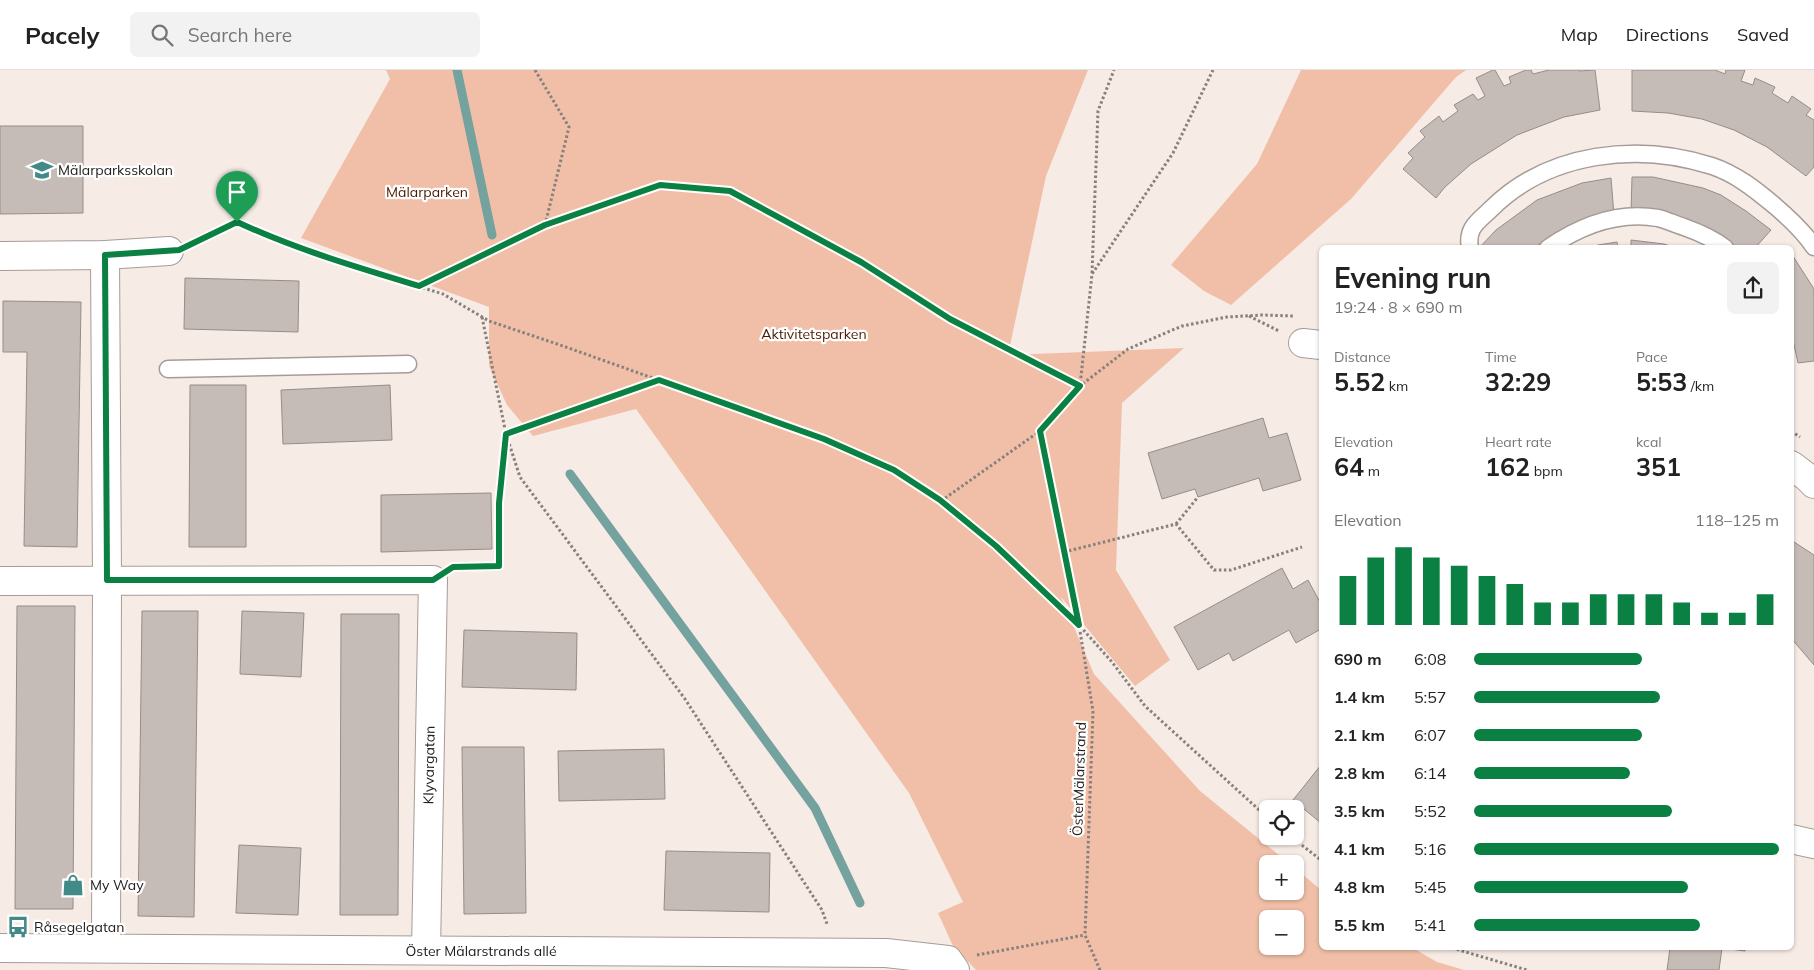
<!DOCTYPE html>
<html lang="en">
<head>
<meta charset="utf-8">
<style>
  :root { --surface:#fff; --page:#f2f2f2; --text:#222; --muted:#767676; --line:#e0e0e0; --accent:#0b8043 }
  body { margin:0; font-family:Mulish,sans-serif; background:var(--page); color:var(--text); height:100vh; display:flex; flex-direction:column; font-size:19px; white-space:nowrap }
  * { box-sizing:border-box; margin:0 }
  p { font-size:16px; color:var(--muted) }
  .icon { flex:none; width:28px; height:28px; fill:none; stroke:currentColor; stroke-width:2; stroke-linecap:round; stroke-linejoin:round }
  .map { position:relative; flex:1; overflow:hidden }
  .panel { position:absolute; left:1319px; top:175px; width:475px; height:705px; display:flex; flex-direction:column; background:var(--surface); border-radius:8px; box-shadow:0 1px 4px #0004 }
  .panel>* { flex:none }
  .fabs { position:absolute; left:1259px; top:730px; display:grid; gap:10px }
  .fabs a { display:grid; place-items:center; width:45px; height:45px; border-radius:8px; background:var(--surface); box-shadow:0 1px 4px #0004; font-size:25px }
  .pin { position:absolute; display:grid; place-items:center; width:42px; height:42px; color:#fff; margin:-51px -21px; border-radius:50% 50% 50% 0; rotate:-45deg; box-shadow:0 0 5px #0007 }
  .pin .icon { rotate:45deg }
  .round { display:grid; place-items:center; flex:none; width:52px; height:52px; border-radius:8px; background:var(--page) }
  .head { display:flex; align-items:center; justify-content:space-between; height:85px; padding:0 15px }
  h1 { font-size:28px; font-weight:700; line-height:38px }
  .figures { display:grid; grid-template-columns:repeat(3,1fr); gap:8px; height:85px; padding:5px 15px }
  .figures div { display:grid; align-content:center }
  .figures b { font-size:25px; font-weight:700 }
  .figures small { font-size:14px; font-weight:400 }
  .figures p { font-size:14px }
  .chart { height:140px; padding:10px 15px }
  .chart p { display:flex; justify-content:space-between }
  .chart svg { width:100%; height:90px; margin-top:5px; stroke:var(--accent); stroke-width:6 }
  ul { padding:0 15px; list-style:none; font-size:16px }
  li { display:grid; grid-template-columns:80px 60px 1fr; align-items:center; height:38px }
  li i { height:12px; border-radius:6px; background:var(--accent) }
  header { display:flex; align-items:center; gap:30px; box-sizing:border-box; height:70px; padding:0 25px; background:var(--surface); border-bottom:1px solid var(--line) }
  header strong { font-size:24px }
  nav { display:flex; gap:28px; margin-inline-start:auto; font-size:18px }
  .search { width:350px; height:45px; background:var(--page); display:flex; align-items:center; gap:12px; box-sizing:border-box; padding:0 18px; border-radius:8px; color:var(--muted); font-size:19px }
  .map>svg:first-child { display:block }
</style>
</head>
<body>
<header>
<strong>Pacely</strong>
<div class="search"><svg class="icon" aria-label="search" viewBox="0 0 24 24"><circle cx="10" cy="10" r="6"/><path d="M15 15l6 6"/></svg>Search here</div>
<nav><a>Map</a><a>Directions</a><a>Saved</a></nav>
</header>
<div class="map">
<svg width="1814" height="900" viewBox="0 0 1814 900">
  <rect width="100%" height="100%" fill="#f6ebe5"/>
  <g fill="#f1bfa7" fill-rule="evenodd">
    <path d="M386 0H1088L1046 106 1008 285 1184 278 1122 333 1116 500 1170 590 1135 616 1061 527 1094 604 1200 721 1290 794H1268V821H1295V798L1321 820V878H1413L1437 892 1464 900H976L953 876 938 843 963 832 909 723 636 339 533 366 507 335 489 296V237L301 168 390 9ZM1268 849H1295V876H1268Z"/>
    <polygon points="1301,0 1466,0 1456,7 1351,129 1231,235 1204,221 1171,195 1257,94"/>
  </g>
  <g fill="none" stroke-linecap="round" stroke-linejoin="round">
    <g stroke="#73a29f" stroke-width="9">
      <polyline points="457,0 492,165"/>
      <polyline points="570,404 815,738 860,833"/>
    </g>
  </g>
  <g fill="#c6bcb7" stroke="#978d88">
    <polygon points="1493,0 1495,0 1504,16 1511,13 1509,7 1526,0 1531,0 1533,4 1549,0 1579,0 1579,1 1595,0 1600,40 1564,47 1517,65 1471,94 1445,117 1436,128 1403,99 1413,88 1408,83 1425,67 1420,61 1439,46 1443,52 1458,41 1454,35 1473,24 1478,30 1485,26 1476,8"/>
    <polygon points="1632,0 1715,0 1725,4 1726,0 1745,0 1741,11 1753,15 1755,8 1775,17 1772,23 1788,33 1792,26 1811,39 1806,45 1814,50 1814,97 1806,106 1767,77 1734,60 1702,49 1668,43 1632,41"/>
    <polygon points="0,56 83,56 83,143 0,144"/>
    <polygon points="1632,107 1653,107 1703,118 1721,125 1746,141 1771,160 1755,178 1733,178 1730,175 1631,143"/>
    <polygon points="1611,108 1614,145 1569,157 1555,163 1534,178 1479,178 1496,160 1537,130 1582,113"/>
    <polygon points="1631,170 1664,174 1677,178 1631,178"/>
    <polygon points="1617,172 1618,178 1591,178 1598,175"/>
    <polygon points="1791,183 1814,219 1814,291 1798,293 1791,261"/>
    <polygon points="185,208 299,211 298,262 184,259"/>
    <polygon points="3,231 81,232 77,477 24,476 27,282 3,282"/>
    <polygon points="190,315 246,315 246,477 189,477"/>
    <polygon points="390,315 392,370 283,374 281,320"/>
    <polygon points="1263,348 1269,368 1287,363 1301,410 1263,421 1259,408 1198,427 1195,419 1162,429 1148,383"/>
    <polygon points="491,423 492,479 381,482 381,425"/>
    <polygon points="1791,470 1814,485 1814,595 1791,568"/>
    <polygon points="1282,498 1293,519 1308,510 1321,534 1321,559 1296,573 1289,560 1233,591 1229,583 1198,600 1174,557"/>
    <polygon points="17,536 75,536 73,839 15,839"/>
    <polygon points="142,541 198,541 194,847 138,846"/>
    <polygon points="242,541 304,543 301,607 240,604"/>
    <polygon points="341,544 399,544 398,845 340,845"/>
    <polygon points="464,560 577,563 576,620 462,617"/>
    <polygon points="462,677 524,677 526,843 464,844"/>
    <polygon points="664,679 665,729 559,731 558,681"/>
    <polygon points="1321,695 1321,753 1293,730"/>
    <polygon points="239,775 301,778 298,845 236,843"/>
    <polygon points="666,781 770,783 769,842 664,840"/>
    <polygon points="1670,878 1746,878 1745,881 1722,878 1719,900 1667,900"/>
  </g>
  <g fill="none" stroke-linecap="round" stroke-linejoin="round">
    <g stroke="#a69c97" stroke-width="19">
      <g id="lane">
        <path d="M1470 178C1466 157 1479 151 1492 138 1549 82 1638 72 1712 96 1736 104 1756 120 1775 136 1789 148 1804 162 1814 177"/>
        <path d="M1548 178C1580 156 1618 141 1658 148 1666 150 1675 154 1684 157 1698 162 1713 168 1725 178"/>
        <polyline points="168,299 408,294"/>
      </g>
    </g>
    <g stroke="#a69c97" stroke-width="30">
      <g id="street">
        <polyline points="105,185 107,510 106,878"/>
        <polyline points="0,186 105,185 169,181"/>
        <polyline points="1303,273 1321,275"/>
        <polyline points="1791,395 1807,407 1814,414"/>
        <polyline points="0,511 433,510 426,880"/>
        <polyline points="1791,769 1814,774"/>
        <polyline points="0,878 886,883 948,890 955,900"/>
      </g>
    </g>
    <g stroke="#87807c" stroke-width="3" stroke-dasharray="2.5 2.5" stroke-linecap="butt">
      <polyline points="535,0 569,57 545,155"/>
      <polyline points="194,173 237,152 269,167 324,188 443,224 489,251 563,276 824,369 894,400 941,431 996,476 1079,555 1112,592 1145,636 1268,748"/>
      <polyline points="1092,203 1098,41 1114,0"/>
      <polyline points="420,216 545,155 660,115 730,121 861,192 950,249 1080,316 1092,204 1173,83 1213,0"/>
      <polyline points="1249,246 1279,261"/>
      <polyline points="482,247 506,364 520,407 685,629 822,840 827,854"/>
      <polyline points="1040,361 1079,555 1093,641 1085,865 1100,900"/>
      <polyline points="1791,361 1800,367"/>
      <polyline points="941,431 1040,361 1080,316 1128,279 1182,256 1227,247 1262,245 1293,246"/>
      <polyline points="1176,454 1198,427"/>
      <polyline points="1064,482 1176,454 1214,500 1231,500 1302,477"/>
      <polyline points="457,497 499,496 499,433 506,364 659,310"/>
      <polyline points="1290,766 1321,790"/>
      <polyline points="1452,878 1527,900"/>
      <polyline points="977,885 1085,865"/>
    </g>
    <use href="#lane" stroke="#fff" stroke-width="16"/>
    <use href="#street" stroke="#fff" stroke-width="28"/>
  </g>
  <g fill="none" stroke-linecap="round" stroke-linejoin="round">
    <g stroke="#fff" stroke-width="10">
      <path id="route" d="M660 115 730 121 861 192 950 249 1080 316 1040 361 1079 555 996 476 940 430 894 400 824 369 659 310 506 364 499 433V496L453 497 433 510H107L105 185 179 180 237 152C298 180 356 197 419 216L545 155Z"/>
    </g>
    <use href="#route" stroke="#0b8043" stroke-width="6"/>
  </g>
  <defs>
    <g id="school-bare" transform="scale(1.725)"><path d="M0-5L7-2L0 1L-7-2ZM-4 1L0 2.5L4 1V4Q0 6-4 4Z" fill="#428a88" stroke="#fff" stroke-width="2.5" paint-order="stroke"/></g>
    <g id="shop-bare" transform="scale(1.725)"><path d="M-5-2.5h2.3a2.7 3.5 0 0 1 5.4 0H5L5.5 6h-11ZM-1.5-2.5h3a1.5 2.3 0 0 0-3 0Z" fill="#428a88" stroke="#fff" stroke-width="2.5" paint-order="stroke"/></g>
    <g id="bus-bare" transform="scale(1.725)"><path d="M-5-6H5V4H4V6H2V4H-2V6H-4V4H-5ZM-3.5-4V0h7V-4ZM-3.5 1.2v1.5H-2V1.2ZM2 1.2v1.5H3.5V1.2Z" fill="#428a88" stroke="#fff" stroke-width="2.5" paint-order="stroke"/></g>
  </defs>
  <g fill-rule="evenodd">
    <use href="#school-bare" x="42" y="100"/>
    <use href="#shop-bare" x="73" y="815"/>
    <use href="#bus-bare" x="18" y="857"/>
  </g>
  <g text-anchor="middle" stroke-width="4.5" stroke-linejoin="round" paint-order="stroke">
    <g font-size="14" fill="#24201e" stroke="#fff" text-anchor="start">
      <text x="58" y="105">Mälarparksskolan</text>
      <text x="90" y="820">My Way</text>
      <text x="34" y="862">Råsegelgatan</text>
    </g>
    <g font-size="14" fill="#481b00" stroke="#fff">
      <text x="427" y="127">Mälarparken</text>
      <text x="814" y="269">Aktivitetsparken</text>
    </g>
    <g font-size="14" fill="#24201e" stroke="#fff">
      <text transform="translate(429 695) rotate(-89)" y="5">Klyvargatan</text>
      <text transform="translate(1079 709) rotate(-88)" y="5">ÖsterMälarstrand</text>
      <text x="481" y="886">Öster Mälarstrands allé</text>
    </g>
  </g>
</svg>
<div class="fabs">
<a><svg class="icon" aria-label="locate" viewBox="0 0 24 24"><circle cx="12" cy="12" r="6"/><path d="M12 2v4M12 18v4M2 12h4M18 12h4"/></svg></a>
<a>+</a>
<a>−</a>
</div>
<div class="pin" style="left:237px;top:152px;background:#1e9e55"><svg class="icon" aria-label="arrive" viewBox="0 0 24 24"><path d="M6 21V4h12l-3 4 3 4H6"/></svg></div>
<section class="panel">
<div class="head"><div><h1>Evening run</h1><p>19:24 · 8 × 690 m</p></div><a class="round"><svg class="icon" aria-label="share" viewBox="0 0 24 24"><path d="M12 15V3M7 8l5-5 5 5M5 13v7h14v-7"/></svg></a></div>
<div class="figures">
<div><p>Distance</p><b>5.52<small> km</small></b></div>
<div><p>Time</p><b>32:29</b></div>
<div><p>Pace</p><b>5:53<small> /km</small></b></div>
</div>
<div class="figures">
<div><p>Elevation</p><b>64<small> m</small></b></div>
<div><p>Heart rate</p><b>162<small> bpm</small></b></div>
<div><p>kcal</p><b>351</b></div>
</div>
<div class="chart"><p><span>Elevation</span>118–125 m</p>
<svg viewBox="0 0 160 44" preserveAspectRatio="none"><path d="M5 44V20M15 44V11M25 44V6M35 44V11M45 44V15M55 44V20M65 44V24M75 44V33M85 44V33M95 44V29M105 44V29M115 44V29M125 44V33M135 44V38M145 44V38M155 44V29"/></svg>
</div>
<ul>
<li><b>690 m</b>6:08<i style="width:55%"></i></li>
<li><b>1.4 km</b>5:57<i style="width:61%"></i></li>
<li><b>2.1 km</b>6:07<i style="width:55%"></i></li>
<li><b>2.8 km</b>6:14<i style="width:51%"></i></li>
<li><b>3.5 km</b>5:52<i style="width:65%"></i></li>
<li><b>4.1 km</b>5:16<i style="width:100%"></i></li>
<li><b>4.8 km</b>5:45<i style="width:70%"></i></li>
<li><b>5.5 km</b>5:41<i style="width:74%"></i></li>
</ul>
</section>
</div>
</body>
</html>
